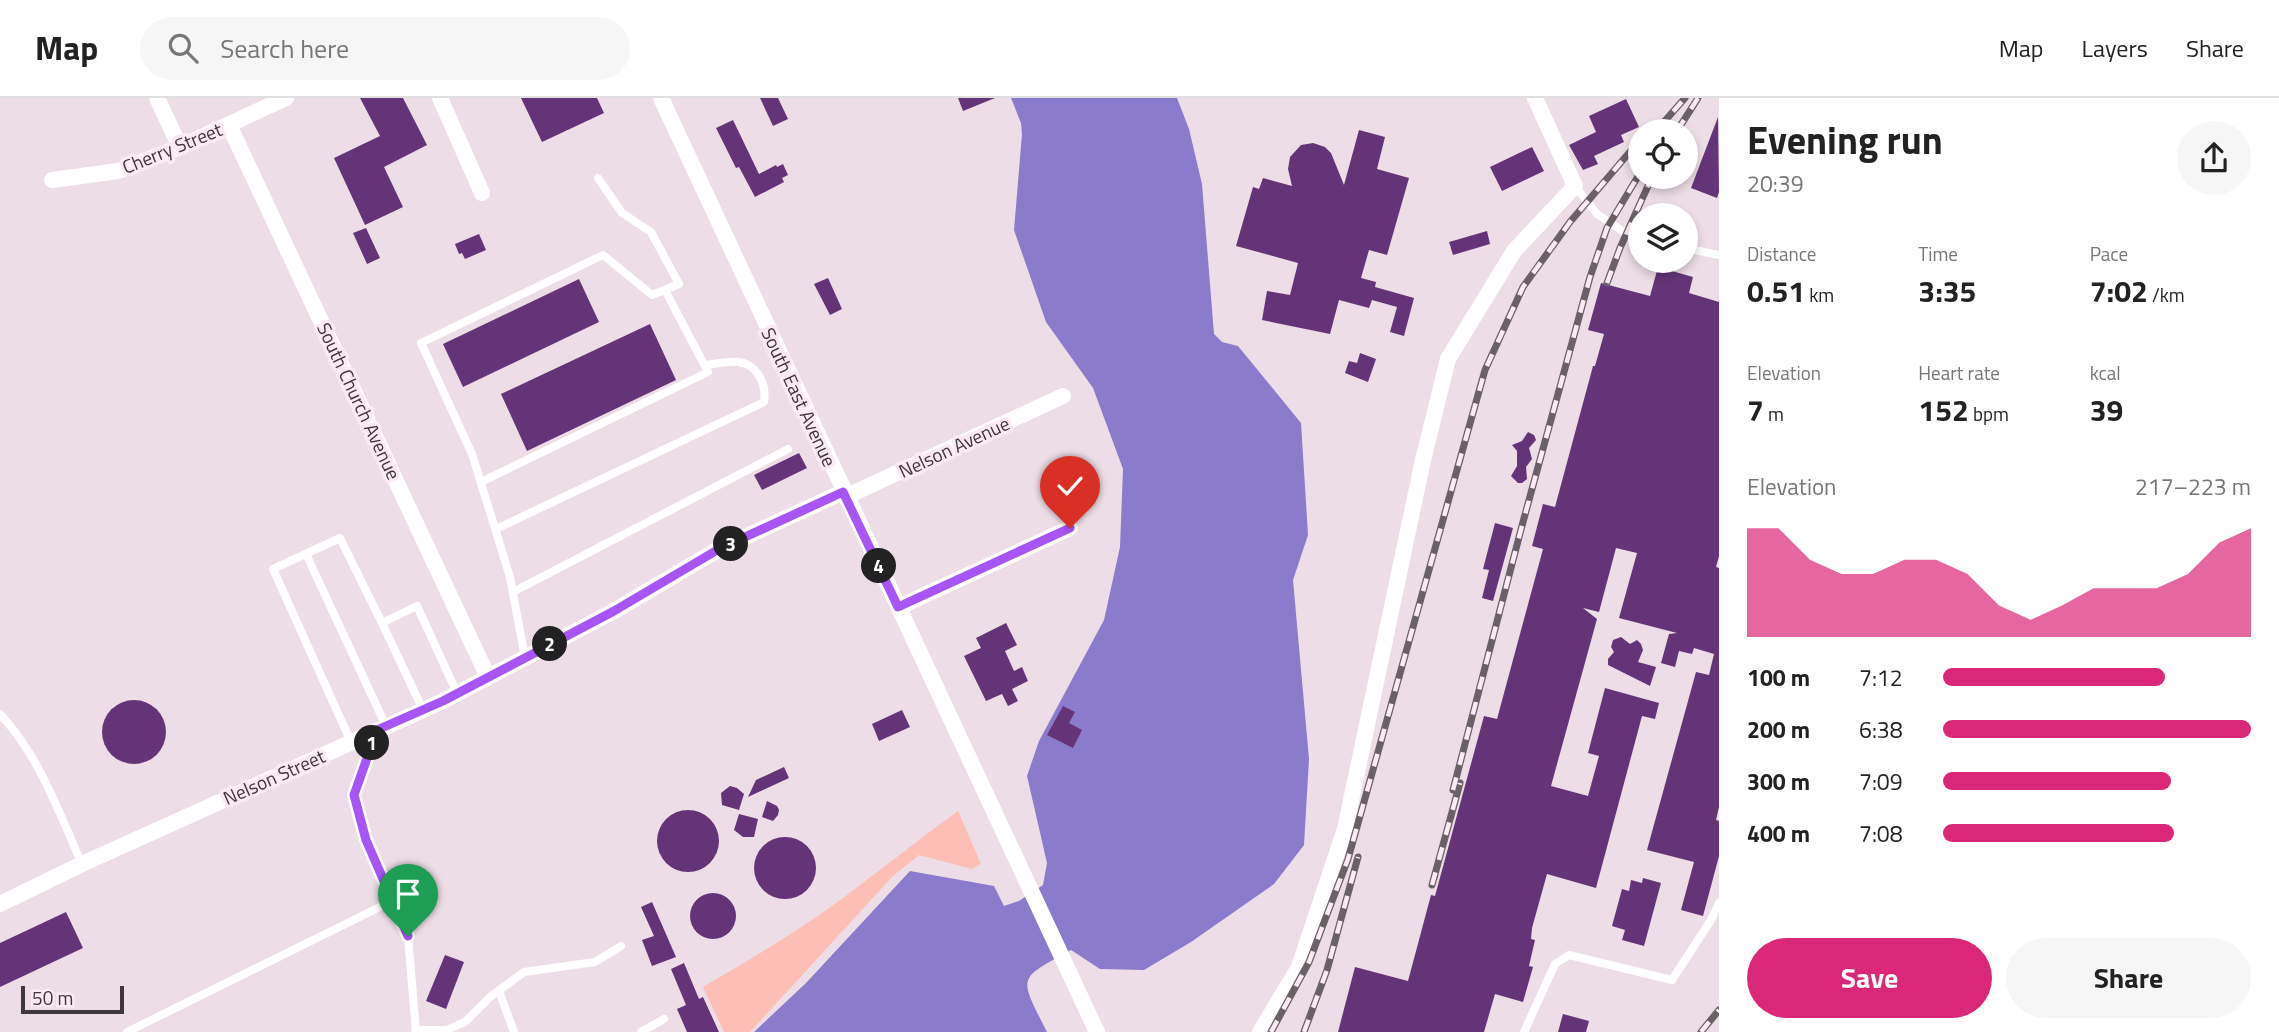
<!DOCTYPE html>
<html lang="en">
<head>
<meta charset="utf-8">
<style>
  :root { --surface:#fff; --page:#f6f6f6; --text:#222; --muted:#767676; --line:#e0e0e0; --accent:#db2777 }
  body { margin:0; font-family:"Titillium Web",sans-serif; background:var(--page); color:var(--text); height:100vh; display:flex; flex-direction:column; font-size:26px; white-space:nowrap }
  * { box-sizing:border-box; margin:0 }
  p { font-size:23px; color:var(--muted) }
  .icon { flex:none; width:38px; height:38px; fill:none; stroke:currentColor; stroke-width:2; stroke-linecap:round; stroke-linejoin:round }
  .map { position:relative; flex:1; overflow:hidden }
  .drawer { display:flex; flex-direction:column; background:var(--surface); width:560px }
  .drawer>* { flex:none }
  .fabs { position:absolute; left:1628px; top:21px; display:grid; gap:14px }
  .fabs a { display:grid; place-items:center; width:70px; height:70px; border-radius:50%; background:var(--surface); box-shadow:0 4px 10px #0003; font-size:35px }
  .scale { position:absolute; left:21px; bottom:18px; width:103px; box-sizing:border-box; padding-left:7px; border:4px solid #3e373b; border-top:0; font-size:19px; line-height:24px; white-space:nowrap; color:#3e373b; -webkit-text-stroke:5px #fbeaf4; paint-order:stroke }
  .pin { position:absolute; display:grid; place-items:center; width:60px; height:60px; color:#fff; margin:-72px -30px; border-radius:50% 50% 50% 0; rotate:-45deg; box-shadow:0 0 7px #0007 }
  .pin .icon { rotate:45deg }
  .km { position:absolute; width:35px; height:35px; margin:-18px; border-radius:50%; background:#222; color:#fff; font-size:19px; line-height:35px; text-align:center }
  .round { display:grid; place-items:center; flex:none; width:74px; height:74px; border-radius:37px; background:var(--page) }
  .headline { display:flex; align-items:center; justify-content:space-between; height:119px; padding:0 28px }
  h1 { font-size:38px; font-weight:700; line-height:52px }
  .figures { display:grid; grid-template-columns:repeat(3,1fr); gap:10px; height:119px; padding:7px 28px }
  .figures div { display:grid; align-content:center }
  .figures b { font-size:30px; font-weight:700 }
  .figures small { font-size:19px; font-weight:400 }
  .figures p { font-size:19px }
  .chart { height:196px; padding:14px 28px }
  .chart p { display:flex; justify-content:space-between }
  .chart svg { width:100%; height:126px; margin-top:7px; fill:var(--accent); opacity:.7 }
  .button { display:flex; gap:14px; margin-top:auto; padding:14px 28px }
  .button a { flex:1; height:80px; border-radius:42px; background:var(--accent); color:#fff; font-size:28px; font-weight:700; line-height:80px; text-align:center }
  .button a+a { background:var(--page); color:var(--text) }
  ul { padding:0 28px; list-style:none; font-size:23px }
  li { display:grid; grid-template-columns:112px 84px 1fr; align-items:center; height:52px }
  li i { height:18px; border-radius:9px; background:var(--accent) }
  header { display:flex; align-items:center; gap:42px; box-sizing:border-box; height:98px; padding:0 35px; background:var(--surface); border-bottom:2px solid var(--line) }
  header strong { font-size:33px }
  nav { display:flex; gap:38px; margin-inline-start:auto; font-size:24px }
  .search { width:490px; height:63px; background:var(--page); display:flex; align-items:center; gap:18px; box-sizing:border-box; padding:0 24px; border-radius:38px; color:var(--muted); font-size:26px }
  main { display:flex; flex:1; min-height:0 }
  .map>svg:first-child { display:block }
</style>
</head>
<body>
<header>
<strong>Map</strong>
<div class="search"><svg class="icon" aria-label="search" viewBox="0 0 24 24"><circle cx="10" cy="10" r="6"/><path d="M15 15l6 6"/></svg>Search here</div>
<nav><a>Map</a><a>Layers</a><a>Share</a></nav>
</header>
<main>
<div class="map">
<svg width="1719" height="934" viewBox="0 0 1719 934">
  <rect width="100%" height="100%" fill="#eddde7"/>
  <path fill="#fdbfb5" d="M958 713 981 766 972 771 919 757 893 778 750 934H724L703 889C751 861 798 833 843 800 882 771 919 741 958 713Z"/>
  <path fill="#8a7bcd" d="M1011 0H1177L1189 31 1202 86 1214 236 1222 244 1238 248 1301 325 1308 437 1293 482 1309 661 1304 747 1274 786 1191 844 1144 872 1100 871 1071 852C1016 882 1019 878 1047 934H754L806 885 910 773 994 788 1004 808 1019 803 1043 787 1047 765 1027 678 1039 643 1104 522 1120 449 1123 371 1093 290 1046 224 1014 132 1022 36 1021 25Z"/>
  <g fill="#653478">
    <polygon points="360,0 403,0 427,47 384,69 403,109 365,127 334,60 380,38"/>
    <polygon points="521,0 597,0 604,15 542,44"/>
    <polygon points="760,0 778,0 788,21 773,28"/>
    <polygon points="958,0 995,0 963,13"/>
    <polygon points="1626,1 1639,29 1621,37 1624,44 1594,58 1598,66 1583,72 1569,47 1596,34 1589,18"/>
    <polygon points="1718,19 1719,94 1717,100 1691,90"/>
    <polygon points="733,22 759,76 776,67 777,69 783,66 788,77 782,80 784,84 755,99 739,69 736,70 716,30"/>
    <polygon points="1359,32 1385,39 1377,71 1409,80 1387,157 1369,152 1361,180 1376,184 1375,189 1414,200 1404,238 1390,234 1397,209 1372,202 1369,210 1339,202 1330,236 1262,222 1267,193 1290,197 1298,165 1236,148 1253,89 1259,91 1263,80 1292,88 1288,71 1290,59 1301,47 1313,45 1325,49 1331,55 1344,87"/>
    <polygon points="1532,49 1544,73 1502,93 1490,69"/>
    <polygon points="366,130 380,160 367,166 353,135"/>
    <polygon points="1487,133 1490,146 1453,157 1449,144"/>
    <polygon points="479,136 486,152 465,161 462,155 459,156 455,146"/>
    <polygon points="1658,169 1693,179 1689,195 1719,204 1719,458 1716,469 1719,470 1719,709 1716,722 1719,723 1719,758 1703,818 1681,812 1694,764 1647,752 1696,574 1709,577 1714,556 1694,550 1692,556 1679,553 1675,569 1661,565 1669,536 1677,535 1619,520 1637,455 1616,450 1599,514 1583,510 1597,521 1551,688 1588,698 1599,658 1588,655 1605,590 1659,605 1655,621 1642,618 1596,790 1547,776 1532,830 1531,841 1535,842 1529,868 1533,869 1523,904 1495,896 1484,934 1338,934 1355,869 1408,883 1431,797 1435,798 1484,618 1497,621 1543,451 1532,448 1543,406 1555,409 1593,268 1595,268 1604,236 1588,232 1601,185 1650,198"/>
    <polygon points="828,180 842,211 830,217 814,186"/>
    <polygon points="579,181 599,224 463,289 443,246"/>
    <polygon points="650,226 676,282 527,353 501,296"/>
    <polygon points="1360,255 1376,261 1368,284 1345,275 1349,263 1357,265"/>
    <polygon points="1528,334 1534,337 1536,342 1529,350 1532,361 1526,369 1527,381 1522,385 1518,385 1511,378 1517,368 1517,353 1512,347 1522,343"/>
    <polygon points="799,355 807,370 762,392 754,377"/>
    <polygon points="1495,425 1513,430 1493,503 1482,500 1489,472 1483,471"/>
    <polygon points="1006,525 1017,547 1005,553 1014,573 1022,569 1028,583 1012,591 1018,603 1008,608 1002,596 986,603 964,558 981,550 976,540"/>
    <polygon points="1621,539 1630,546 1637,542 1641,546 1643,552 1638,564 1656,569 1650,588 1608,567 1608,561 1614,554 1611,549 1613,542"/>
    <circle cx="134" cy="634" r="32"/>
    <polygon points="1063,608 1075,614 1069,625 1082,632 1073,650 1047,637"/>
    <polygon points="902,612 910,629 879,643 872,626"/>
    <polygon points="784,669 789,680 748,699 756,682"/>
    <polygon points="730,688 737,690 744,696 739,712 722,707 721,695"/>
    <polygon points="767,703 777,708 779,712 778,717 773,723 762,719"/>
    <circle cx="688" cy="743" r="31"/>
    <polygon points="739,716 758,721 754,739 743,739 734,732"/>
    <circle cx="785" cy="770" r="31"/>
    <polygon points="1643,780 1661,785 1644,848 1622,842 1625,832 1612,828 1622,791 1629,793 1631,782 1642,785"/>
    <circle cx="713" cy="818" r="23"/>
    <polygon points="652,804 676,859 652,868 642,842 654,838 641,809"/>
    <polygon points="66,814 83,850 0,889 0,845"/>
    <polygon points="445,857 464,864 446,911 426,903"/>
    <polygon points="684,865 699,901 703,899 719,934 687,934 677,911 686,907 671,871"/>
    <polygon points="1563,916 1589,923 1586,934 1558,934"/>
  </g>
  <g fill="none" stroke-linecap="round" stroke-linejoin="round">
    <g stroke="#fff" stroke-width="8">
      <polyline points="1575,88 1597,116 1633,140 1640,141"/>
      <polyline points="1685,150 1719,157"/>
      <polyline points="481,384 708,274 665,192"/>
      <path d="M496 431 764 304C766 293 764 285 758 276 745 257 725 265 705 267"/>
      <polyline points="306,456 386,628"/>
      <polyline points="513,494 788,351"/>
      <polyline points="382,525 423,612"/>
      <polyline points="525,560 510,479 472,356 421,245 603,157 652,197 679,186 651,134 622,115 598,80"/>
      <path d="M0 616C39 657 59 715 82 766"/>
      <polyline points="376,635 354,697 366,742 408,838 416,934"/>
      <polyline points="351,644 273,471 340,440 382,525 417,508 457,595"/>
      <polyline points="499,893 514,934"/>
      <polyline points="415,932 447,932 465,924 490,899 524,874 595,864 621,848"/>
      <polyline points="127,934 392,803"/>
      <polyline points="641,934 664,921"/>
      <polyline points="1524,934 1555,866 1569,857 1672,882 1711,822 1719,805"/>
    </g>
    <g stroke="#fff" stroke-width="16">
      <polyline points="157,0 180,49"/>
      <polyline points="440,0 482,95"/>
      <polyline points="661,0 1097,934"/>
      <polyline points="229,27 488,579"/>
      <polyline points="52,82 118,73 180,49 286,0"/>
      <polyline points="845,399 1063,298"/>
      <polyline points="899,509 1070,430"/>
      <polyline points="0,806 82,766 443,603 614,513 719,451 843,394"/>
      <polyline points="1260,934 1299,869 1345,731 1423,362 1448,261 1514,153 1575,88 1535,0"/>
    </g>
    <g stroke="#6a6167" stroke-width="7">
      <g id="rail">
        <polyline points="1656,33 1685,0"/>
        <polyline points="1677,33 1698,0"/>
        <polyline points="1607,185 1620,150 1652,79"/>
        <polyline points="1453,692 1523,424 1590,179 1607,130 1640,75"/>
        <polyline points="1432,787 1460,685"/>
        <polyline points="1271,934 1309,864 1348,761 1485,272 1523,189 1570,124 1640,42"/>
        <polyline points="1304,934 1327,872 1358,759"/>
        <polyline points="1701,934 1719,912"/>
      </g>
    </g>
    <use href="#rail" stroke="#fbeaf4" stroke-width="4.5" stroke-dasharray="13" stroke-linecap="butt"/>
  </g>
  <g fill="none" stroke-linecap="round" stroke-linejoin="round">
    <g stroke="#fff" stroke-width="14">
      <polyline id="route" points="408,838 366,742 354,697 377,632 443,603 525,560 614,513 719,451 843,394 898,509 1070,430"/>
    </g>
    <use href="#route" stroke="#a855f7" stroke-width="9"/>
  </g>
  <g text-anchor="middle" stroke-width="7" stroke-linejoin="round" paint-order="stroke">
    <g font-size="19" fill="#3e373b" stroke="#fbeaf4">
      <text transform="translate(172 50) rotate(-22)" y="7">Cherry Street</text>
      <text transform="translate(799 299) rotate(65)" y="7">South East Avenue</text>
      <text transform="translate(359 303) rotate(65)" y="7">South Church Avenue</text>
      <text transform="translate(954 349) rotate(-25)" y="7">Nelson Avenue</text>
      <text transform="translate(274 679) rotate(-24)" y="7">Nelson Street</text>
    </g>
  </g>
</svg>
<div class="fabs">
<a><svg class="icon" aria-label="locate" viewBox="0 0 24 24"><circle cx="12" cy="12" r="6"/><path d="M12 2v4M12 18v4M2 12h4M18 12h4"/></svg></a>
<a><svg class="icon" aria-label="layers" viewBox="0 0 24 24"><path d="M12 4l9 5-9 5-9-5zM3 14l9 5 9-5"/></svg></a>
</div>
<div class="scale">50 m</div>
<div class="pin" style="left:408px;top:838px;background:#1e9e55"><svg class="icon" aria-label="arrive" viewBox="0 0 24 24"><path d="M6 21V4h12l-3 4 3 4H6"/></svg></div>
<div class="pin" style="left:1070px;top:430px;background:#d93025"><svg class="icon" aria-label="check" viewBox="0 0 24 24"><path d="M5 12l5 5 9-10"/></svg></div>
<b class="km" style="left:372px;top:645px">1</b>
<b class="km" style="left:550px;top:546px">2</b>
<b class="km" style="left:731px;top:446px">3</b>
<b class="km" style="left:879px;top:468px">4</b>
</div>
<section class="drawer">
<div class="headline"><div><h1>Evening run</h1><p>20:39</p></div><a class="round"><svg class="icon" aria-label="share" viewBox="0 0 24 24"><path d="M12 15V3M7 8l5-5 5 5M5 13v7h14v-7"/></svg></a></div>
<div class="figures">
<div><p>Distance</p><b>0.51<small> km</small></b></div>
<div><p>Time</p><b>3:35</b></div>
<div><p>Pace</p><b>7:02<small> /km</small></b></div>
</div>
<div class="figures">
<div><p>Elevation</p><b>7<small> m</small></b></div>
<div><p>Heart rate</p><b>152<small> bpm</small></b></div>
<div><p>kcal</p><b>39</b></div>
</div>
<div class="chart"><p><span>Elevation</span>217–223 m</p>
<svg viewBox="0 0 160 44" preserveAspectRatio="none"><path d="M0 44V6L10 6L20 17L30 22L40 22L50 17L60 17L70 22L80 33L90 38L100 33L110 27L120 27L130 27L140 22L150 11L160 6V44z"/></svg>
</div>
<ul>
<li><b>100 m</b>7:12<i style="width:72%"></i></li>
<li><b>200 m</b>6:38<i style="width:100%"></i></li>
<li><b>300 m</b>7:09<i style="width:74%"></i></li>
<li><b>400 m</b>7:08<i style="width:75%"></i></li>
</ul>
<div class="button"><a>Save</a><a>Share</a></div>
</section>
</main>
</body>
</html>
